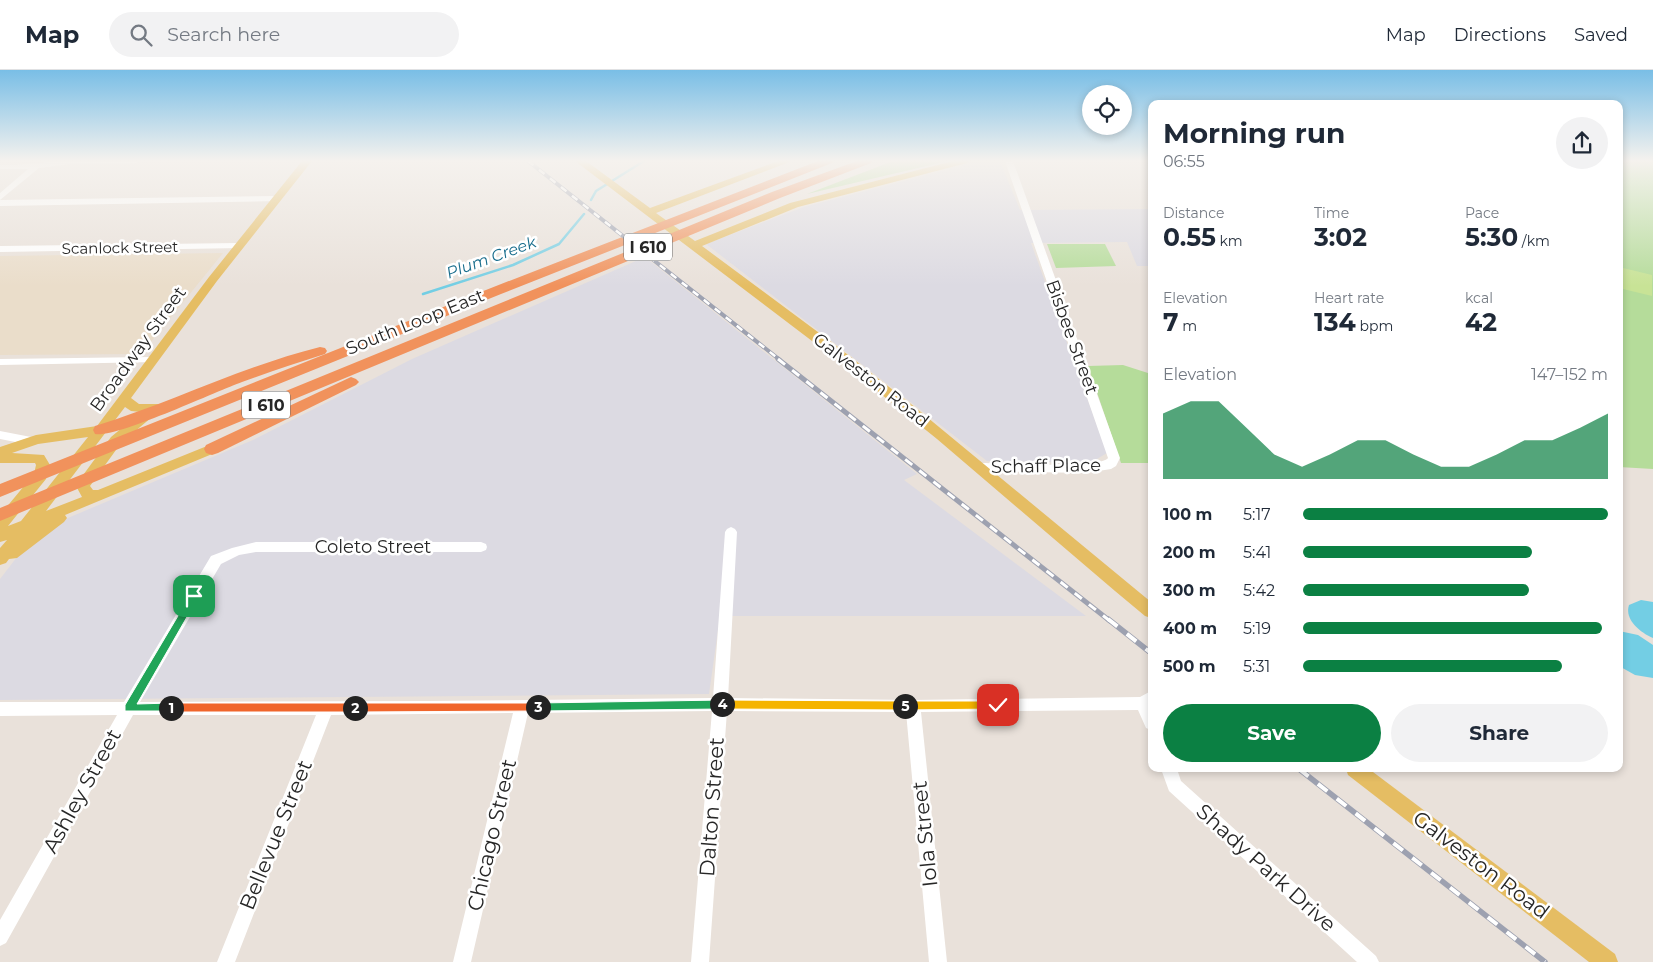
<!DOCTYPE html>
<html lang="en">
<head>
<meta charset="utf-8">
<style>
  :root { --surface:#fff; --page:#f2f2f3; --text:#1f2937; --muted:#747a83; --line:#e0e1e3; --accent:#0b8043 }
  body { margin:0; font-family:Montserrat,sans-serif; background:var(--page); color:var(--text); height:100vh; display:flex; flex-direction:column; font-size:19px; white-space:nowrap }
  * { box-sizing:border-box; margin:0 }
  p { font-size:16px; color:var(--muted) }
  .icon { flex:none; width:28px; height:28px; fill:none; stroke:currentColor; stroke-width:2; stroke-linecap:round; stroke-linejoin:round }
  .map { position:relative; flex:1; overflow:hidden }
  .panel { position:absolute; left:1148px; top:30px; width:475px; height:672px; display:flex; flex-direction:column; background:var(--surface); border-radius:10px; box-shadow:0 2px 8px #0003 }
  .panel>* { flex:none }
  .buttons { position:absolute; left:1082px; top:15px; display:grid; gap:10px }
  .buttons a { display:grid; place-items:center; width:50px; height:50px; border-radius:50%; background:var(--surface); box-shadow:0 2px 8px #0003; font-size:25px }
  .pin { position:absolute; display:grid; place-items:center; width:42px; height:42px; color:#fff; margin:-21px; border-radius:10px; box-shadow:0 2px 8px #0006 }
  .km { position:absolute; width:25px; height:25px; margin:-12px; border-radius:50%; background:#222; color:#fff; font-size:14px; line-height:25px; text-align:center }
  .round { display:grid; place-items:center; flex:none; width:52px; height:52px; border-radius:26px; background:var(--page) }
  .headline { display:flex; align-items:center; justify-content:space-between; height:85px; padding:0 15px }
  h1 { font-size:28px; font-weight:700; line-height:38px }
  .figures { display:grid; grid-template-columns:repeat(3,1fr); gap:8px; height:85px; padding:5px 15px }
  .figures div { display:grid; align-content:center }
  .figures b { font-size:25px; font-weight:700 }
  .figures small { font-size:14px; font-weight:400 }
  .figures p { font-size:14px }
  .chart { height:140px; padding:10px 15px }
  .chart p { display:flex; justify-content:space-between }
  .chart svg { width:100%; height:90px; margin-top:5px; fill:var(--accent); opacity:.7 }
  .cta { display:flex; gap:10px; margin-top:auto; padding:10px 15px }
  .cta a { flex:1; height:58px; border-radius:30px; background:var(--accent); color:#fff; font-size:20px; font-weight:700; line-height:58px; text-align:center }
  .cta a+a { background:var(--page); color:var(--text) }
  ul { padding:0 15px; list-style:none; font-size:16px }
  li { display:grid; grid-template-columns:80px 60px 1fr; align-items:center; height:38px }
  li i { height:12px; border-radius:6px; background:var(--accent) }
  header { display:flex; align-items:center; gap:30px; box-sizing:border-box; height:70px; padding:0 25px; background:var(--surface); border-bottom:1px solid var(--line) }
  header strong { font-size:24px }
  nav { display:flex; gap:28px; margin-inline-start:auto; font-size:18px }
  .search { width:350px; height:45px; background:var(--page); display:flex; align-items:center; gap:12px; box-sizing:border-box; padding:0 18px; border-radius:28px; color:var(--muted); font-size:19px }
  .map>svg:first-child { display:block }
</style>
</head>
<body>
<header>
<strong>Map</strong>
<div class="search"><svg class="icon" aria-label="search" viewBox="0 0 24 24"><circle cx="10" cy="10" r="6"/><path d="M15 15l6 6"/></svg>Search here</div>
<nav><a>Map</a><a>Directions</a><a>Saved</a></nav>
</header>
<div class="map">
<svg width="1653" height="892" viewBox="0 0 1653 892">
  <rect width="100%" height="100%" fill="#e9e1da"/>
  <g fill="#dcdae2">
    <polygon points="981,91 1000,91 1020,140 1151,139 1151,196 1137,196 1127,172 1031,173 1107,383 1090,393 987,391 706,174 804,137"/>
    <polygon points="645,187 917,404 904,410 1086,546 720,546 709,624 0,630 0,509 37,461 253,370 412,289"/>
  </g>
  <polygon fill="#eaddca" points="223,183 141,284 0,285 0,186"/>
  <g fill="#b5dc9a">
    <polygon points="893,91 948,91 807,124"/>
    <polygon points="1619,91 1653,91 1653,399 1619,397"/>
    <polygon points="1047,174 1105,174 1116,196 1056,198"/>
    <polygon points="1123,295 1151,304 1151,393 1121,393 1088,296"/>
  </g>
  <polygon fill="#c8e396" points="1619,197 1652,205 1652,226 1619,218"/>
  <g fill="#73cee4">
    <path d="M1641 530 1653 532V568C1641 563 1624 550 1629 535Z"/>
    <polygon points="1619,561 1638,565 1653,575 1653,608 1635,605 1619,596"/>
  </g>
  <g fill="none" stroke-linecap="round" stroke-linejoin="round">
    <g stroke="#73cee4" stroke-width="2.5">
      <polyline points="591,130 596,121 644,91"/>
      <polyline points="423,224 513,195 559,174 584,144"/>
    </g>
    <g fill="#fff" fill-rule="evenodd">
      <path d="M58 91H140L136 93 70 94 39 98 0 130V123L28 99H0V95C21 95 39 93 58 91Z"/>
      <path d="M1005 91H1013L1120 388 1116 396 1111 399 1086 403 979 401 973 397 979 393C998 393 1101 399 1108 388Z"/>
      <polygon points="276,126 280,129 279,131 0,136 0,130"/>
      <polygon points="239,173 244,176 242,178 0,182 0,176"/>
      <polygon points="151,287 156,290 155,292 0,295 0,289"/>
      <polygon points="0,361 31,367 37,371 31,375 0,369"/>
      <polygon points="731,457 735,459 737,462 728,628 913,630 1140,627 1151,621 1151,660 1146,658 1138,640 921,642 947,892 929,892 906,642 727,641 709,892 691,892 712,641 528,643 471,892 453,892 513,643 331,645 235,892 217,892 316,645 133,645 6,873 0,876 0,850 117,645 0,646 0,632 124,632 211,486 232,478 256,472 481,472 486,474 487,477 486,480 481,482 256,482 239,485 221,494 140,632 428,631 713,628 725,462 727,459"/>
      <polygon points="1161,699 1177,699 1181,711 1376,886 1379,892 1357,892 1169,721"/>
    </g>
    <g fill="#e5bd63" fill-rule="evenodd">
      <path d="M302 91H312L217 211 131 328 139 334H162L164 337 162 340 152 342 154 344 152 347 121 373 90 416 93 420H98L212 374 217 376 219 379 217 382 65 445 67 448 64 452 17 488 9 489 6 493 0 495V478L7 470 0 472V445L34 404 36 395 35 393H0V377L36 365 97 356 209 207ZM125 337 131 341 141 342 111 367 78 412 76 416 82 427 46 441ZM88 367 21 451 8 456 46 409 50 395 44 385 12 383 38 374Z"/>
      <polygon points="575,91 586,91 650,138 778,91 792,91 656,143 695,171 790,133 953,91 969,91 967,93 798,137 702,176 834,274 916,338 1151,532 1151,548 1145,546 1115,521 937,369 866,312"/>
      <polygon points="1346,699 1369,699 1615,884 1618,892 1589,892 1348,705"/>
    </g>
    <g fill="#f1925c" fill-rule="evenodd">
      <polygon points="818,91 834,91 832,93 501,224 0,427 0,414 491,218"/>
      <polygon points="857,91 873,91 871,93 780,128 0,451 0,438 772,122"/>
      <path d="M320 277 325 278 327 281 325 284C297 293 269 302 242 312 217 321 114 369 95 364L93 360 95 356C171 333 243 296 320 277Z"/>
      <polygon points="351,307 356,309 359,312 356,315 218,383 212,385 206,383 204,379 206,375"/>
    </g>
    <g stroke="#9da1b0" stroke-width="4">
      <polyline id="rail-far2" points="528,91 780,290"/>
    </g>
    <g stroke="#9da1b0" stroke-width="5">
      <polyline id="rail-far1" points="778,289 1110,551"/>
    </g>
    <g stroke="#9da1b0" stroke-width="5.5">
      <g id="rail">
        <polyline points="1108,549 1151,583"/>
        <polyline points="1299,699 1545,892"/>
      </g>
    </g>
    <use href="#rail-far2" stroke="#fff" stroke-width="2.5" stroke-dasharray="7" stroke-linecap="butt"/>
    <use href="#rail-far1" stroke="#fff" stroke-width="3" stroke-dasharray="9" stroke-linecap="butt"/>
    <use href="#rail" stroke="#fff" stroke-width="4" stroke-dasharray="12" stroke-linecap="butt"/>
  </g>
  <linearGradient id="sky" x2="0" y2="1"><stop stop-color="#79bee6"/><stop offset="0.42" stop-color="#f5f2ee"/><stop offset="1" stop-color="#f5f2ee" stop-opacity="0"/></linearGradient>
  <rect width="1653" height="216" fill="url(#sky)"/>
  <polygon fill="#22a559" stroke="#fff" points="194,523 199,526 137,634 171,633 175,635 175,641 125,641 125,635 191,524"/>
  <polygon fill="#f0652b" stroke="#fff" points="171,633 355,633 360,638 355,642 171,642 167,638"/>
  <polygon fill="#f0652b" stroke="#fff" points="355,633 538,633 543,637 538,641 355,642 350,638"/>
  <polygon fill="#22a559" stroke="#fff" points="722,630 727,634 722,639 538,641 534,637 538,633"/>
  <polygon fill="#f5b400" stroke="#fff" points="722,630 905,631 910,636 905,640 722,639 717,634"/>
  <polygon fill="#f5b400" stroke="#fff" points="905,631 998,631 1003,635 998,639 905,640 900,636"/>
  <g text-anchor="middle" stroke-width="5" stroke-linejoin="round" paint-order="stroke">
    <g font-size="15" fill="#272727" stroke="#fff">
      <text transform="translate(120 178) rotate(-1)" y="5">Scanlock Street</text>
    </g>
    <g fill="#fff" stroke="#686868" stroke-width="1">
      <rect x="624" y="163.5" width="48" height="27" rx="4"/>
      <rect x="242" y="321.5" width="48" height="27" rx="4"/>
    </g>
    <g font-size="16" font-weight="bold" fill="#272727">
      <text x="648" y="183">I 610</text>
      <text x="266" y="341">I 610</text>
    </g>
    <g font-size="16" font-style="italic" fill="#176c8c" stroke="#fff">
      <text transform="translate(491 187) rotate(-20)" y="6">Plum Creek</text>
    </g>
    <g font-size="18" fill="#272727" stroke="#fff">
      <text transform="translate(415 252) rotate(-22)" y="6">South Loop East</text>
      <text transform="translate(1072 267) rotate(70)" y="6">Bisbee Street</text>
      <text transform="translate(138 279) rotate(-54)" y="6">Broadway Street</text>
      <text transform="translate(871 310) rotate(38)" y="6">Galveston Road</text>
      <text transform="translate(1046 396) rotate(-1)" y="6">Schaff Place</text>
      <text x="373" y="483">Coleto Street</text>
    </g>
    <g font-size="21" fill="#272727" stroke="#fff">
      <text transform="translate(82 721) rotate(-61)" y="7">Ashley Street</text>
      <text transform="translate(712 737) rotate(-86)" y="7">Dalton Street</text>
      <text transform="translate(925 764) rotate(-96)" y="7">Iola Street</text>
      <text transform="translate(276 765) rotate(-68)" y="7">Bellevue Street</text>
      <text transform="translate(492 765) rotate(-77)" y="7">Chicago Street</text>
      <text transform="translate(1481 795) rotate(37)" y="7">Galveston Road</text>
      <text transform="translate(1266 798) rotate(42)" y="7">Shady Park Drive</text>
    </g>
  </g>
</svg>
<div class="buttons">
<a><svg class="icon" aria-label="locate" viewBox="0 0 24 24"><circle cx="12" cy="12" r="6"/><path d="M12 2v4M12 18v4M2 12h4M18 12h4"/></svg></a>
</div>
<div class="pin" style="left:194px;top:526px;background:#1e9e55"><svg class="icon" aria-label="arrive" viewBox="0 0 24 24"><path d="M6 21V4h12l-3 4 3 4H6"/></svg></div>
<div class="pin" style="left:998px;top:635px;background:#d93025"><svg class="icon" aria-label="check" viewBox="0 0 24 24"><path d="M5 12l5 5 9-10"/></svg></div>
<b class="km" style="left:171px;top:638px">1</b>
<b class="km" style="left:355px;top:638px">2</b>
<b class="km" style="left:538px;top:637px">3</b>
<b class="km" style="left:722px;top:634px">4</b>
<b class="km" style="left:905px;top:636px">5</b>
<section class="panel">
<div class="headline"><div><h1>Morning run</h1><p>06:55</p></div><a class="round"><svg class="icon" aria-label="share" viewBox="0 0 24 24"><path d="M12 15V3M7 8l5-5 5 5M5 13v7h14v-7"/></svg></a></div>
<div class="figures">
<div><p>Distance</p><b>0.55<small> km</small></b></div>
<div><p>Time</p><b>3:02</b></div>
<div><p>Pace</p><b>5:30<small> /km</small></b></div>
</div>
<div class="figures">
<div><p>Elevation</p><b>7<small> m</small></b></div>
<div><p>Heart rate</p><b>134<small> bpm</small></b></div>
<div><p>kcal</p><b>42</b></div>
</div>
<div class="chart"><p><span>Elevation</span>147–152 m</p>
<svg viewBox="0 0 160 44" preserveAspectRatio="none"><path d="M0 44V12L10 6L20 6L30 19L40 32L50 38L60 32L70 25L80 25L90 32L100 38L110 38L120 32L130 25L140 25L150 19L160 12V44z"/></svg>
</div>
<ul>
<li><b>100 m</b>5:17<i style="width:100%"></i></li>
<li><b>200 m</b>5:41<i style="width:75%"></i></li>
<li><b>300 m</b>5:42<i style="width:74%"></i></li>
<li><b>400 m</b>5:19<i style="width:98%"></i></li>
<li><b>500 m</b>5:31<i style="width:85%"></i></li>
</ul>
<div class="cta"><a>Save</a><a>Share</a></div>
</section>
</div>
</body>
</html>
